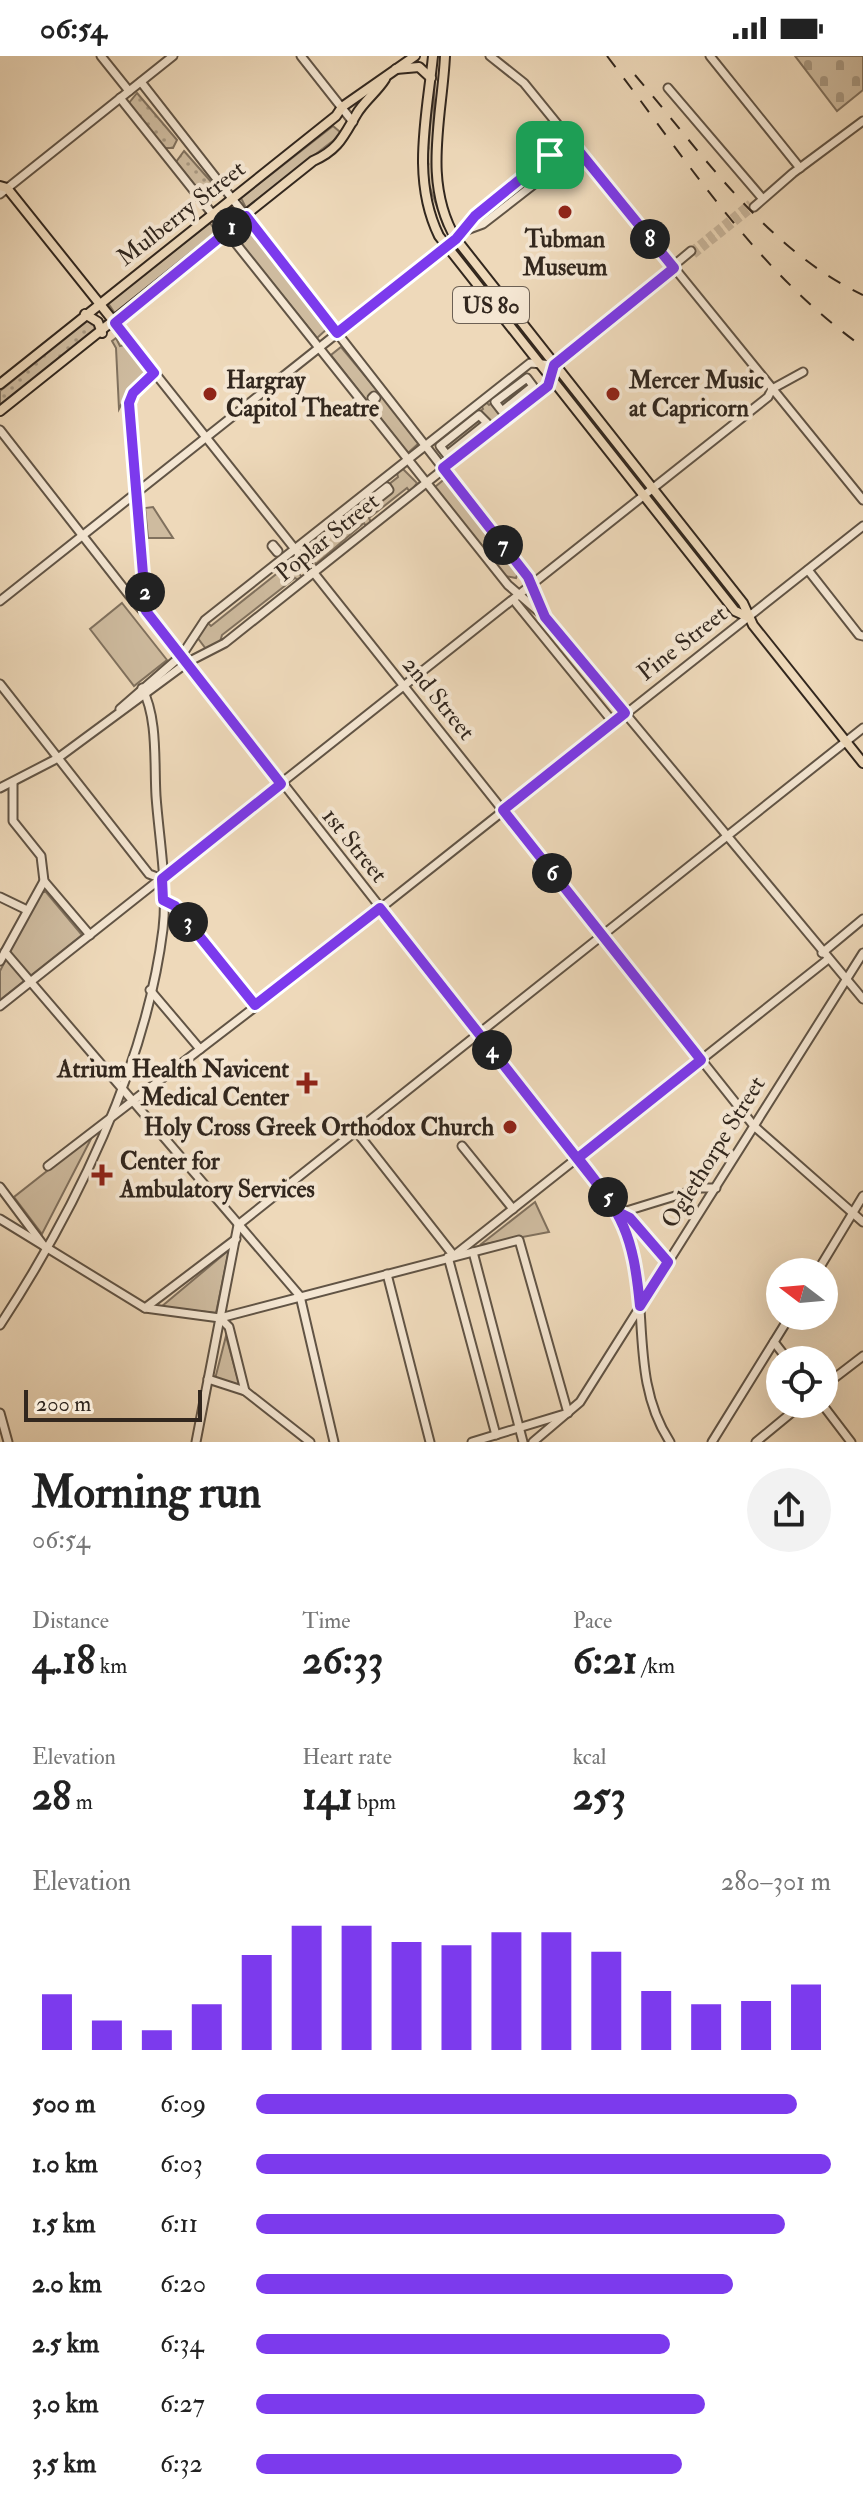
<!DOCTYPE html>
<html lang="en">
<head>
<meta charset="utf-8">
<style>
  :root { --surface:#fff; --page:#f2f2f2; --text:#222; --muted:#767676; --accent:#7c3aed }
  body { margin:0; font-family:"IM FELL Double Pica",serif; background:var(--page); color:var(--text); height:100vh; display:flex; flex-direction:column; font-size:30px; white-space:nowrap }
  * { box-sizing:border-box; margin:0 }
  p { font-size:26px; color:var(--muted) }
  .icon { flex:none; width:44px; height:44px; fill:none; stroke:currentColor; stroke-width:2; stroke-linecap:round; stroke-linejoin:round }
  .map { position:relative; height:1386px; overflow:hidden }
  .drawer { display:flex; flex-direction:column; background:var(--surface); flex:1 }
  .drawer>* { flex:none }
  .needle { width:52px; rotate:286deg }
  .controls { position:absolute; left:766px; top:1202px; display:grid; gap:16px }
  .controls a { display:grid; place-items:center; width:72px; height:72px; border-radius:50%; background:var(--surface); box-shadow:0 8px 32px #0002; font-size:40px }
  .scale { position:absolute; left:24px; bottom:20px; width:178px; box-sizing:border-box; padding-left:8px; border:4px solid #32271e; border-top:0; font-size:22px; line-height:28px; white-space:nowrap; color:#32271e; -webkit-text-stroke:6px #f4e6d2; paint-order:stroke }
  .pin { position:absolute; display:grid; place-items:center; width:68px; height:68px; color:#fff; margin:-34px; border-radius:16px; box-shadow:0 4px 12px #0006 }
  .km { position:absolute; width:40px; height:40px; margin:-20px; border-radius:50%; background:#222; color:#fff; font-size:22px; line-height:40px; text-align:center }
  .round { display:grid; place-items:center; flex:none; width:84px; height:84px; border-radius:42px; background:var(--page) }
  .head { display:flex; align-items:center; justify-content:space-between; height:136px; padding:0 32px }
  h1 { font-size:44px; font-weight:700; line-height:60px }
  .stats { display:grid; grid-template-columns:repeat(3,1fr); gap:12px; height:136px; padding:8px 32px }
  .stats div { display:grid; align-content:center }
  .stats b { font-size:40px; font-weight:700 }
  .stats small { font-size:22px; font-weight:400 }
  .stats p { font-size:22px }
  .chart { height:224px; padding:16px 32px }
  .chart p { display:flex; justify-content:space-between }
  .chart svg { width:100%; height:144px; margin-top:8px; stroke:var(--accent); stroke-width:6 }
  ul { padding:0 32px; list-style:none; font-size:26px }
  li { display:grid; grid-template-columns:128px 96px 1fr; align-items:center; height:60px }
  li i { height:20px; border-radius:10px; background:var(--accent) }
  .status { display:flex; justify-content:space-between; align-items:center; height:56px; padding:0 40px; background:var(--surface); direction:ltr }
  .status svg { height:22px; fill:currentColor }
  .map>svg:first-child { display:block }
</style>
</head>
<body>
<div class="status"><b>06:54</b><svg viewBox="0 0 49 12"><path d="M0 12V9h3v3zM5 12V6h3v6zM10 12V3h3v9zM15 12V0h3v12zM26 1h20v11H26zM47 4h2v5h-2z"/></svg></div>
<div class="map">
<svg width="863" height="1386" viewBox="0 0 863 1386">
  <defs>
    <pattern id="grass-dots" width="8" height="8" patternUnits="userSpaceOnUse" patternTransform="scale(2)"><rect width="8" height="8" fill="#cebb9f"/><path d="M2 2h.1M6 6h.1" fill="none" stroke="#a89881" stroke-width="1.8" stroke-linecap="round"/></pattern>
    <pattern id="cemetery-stones" width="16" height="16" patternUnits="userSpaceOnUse" patternTransform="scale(2)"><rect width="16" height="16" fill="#cebb9f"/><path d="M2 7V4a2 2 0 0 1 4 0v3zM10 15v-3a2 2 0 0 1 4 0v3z" fill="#a89881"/></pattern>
  </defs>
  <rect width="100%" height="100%" fill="#eed9ba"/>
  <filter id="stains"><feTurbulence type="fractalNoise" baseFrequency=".0025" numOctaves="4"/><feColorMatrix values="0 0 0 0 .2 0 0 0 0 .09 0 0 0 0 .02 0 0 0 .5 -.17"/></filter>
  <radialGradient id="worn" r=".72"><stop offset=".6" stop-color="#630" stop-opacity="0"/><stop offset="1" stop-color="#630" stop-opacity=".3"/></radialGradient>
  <g fill="url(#grass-dots)" stroke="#80715e" stroke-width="2">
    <polygon points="435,11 432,121 444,171 426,120"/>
    <polygon points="137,37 177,84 173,92 164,92 129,47"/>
    <polygon points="184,95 221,137 209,147 176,106"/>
    <polygon points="96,258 104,269 0,350 0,335"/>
  </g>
  <polygon fill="url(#cemetery-stones)" stroke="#80715e" stroke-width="2" points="795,0 863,0 863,34 837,55"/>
  <g fill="#cebb9f" stroke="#80715e" stroke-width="2">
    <polygon points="333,70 340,76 334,84 246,152 241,142"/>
    <polygon points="210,167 217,177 116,259 108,247"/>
    <polygon points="249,173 328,272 317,282 237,183"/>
    <polygon points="116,282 120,290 124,289 149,318 126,339 119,353 116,292 112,285"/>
    <polygon points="341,291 420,386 408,397 331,299"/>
    <polygon points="526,320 532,333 498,361 500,364 495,368 492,365 446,403 436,386 442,381 445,384 483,353 481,349 486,346 489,349"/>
    <polygon points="402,412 417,427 410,436 407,432 369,462 371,466 366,470 364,467 316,508 304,490 309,486 313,489 355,456 352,451 357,448 360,451 398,421 397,417"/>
    <polygon points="447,421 519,514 516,522 505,520 435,431"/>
    <polygon points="153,451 173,482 148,482 145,452"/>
    <polygon points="287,504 292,504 302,522 298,524 295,522 222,579 220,586 206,593 197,581 208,567 211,570 280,515"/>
    <polygon points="122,547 167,604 134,630 90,573"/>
    <polygon points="40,836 46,836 82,879 0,944 0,915"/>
    <polygon points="89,1082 91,1083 42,1178 14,1141"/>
    <polygon points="535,1146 549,1176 480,1189"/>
    <polygon points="229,1194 216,1257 161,1251"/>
    <polygon points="226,1280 240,1331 215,1323"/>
  </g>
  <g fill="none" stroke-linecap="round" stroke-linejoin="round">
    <g stroke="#c8b59b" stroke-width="7" stroke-dasharray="7 3.5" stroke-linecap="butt">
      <polyline points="691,195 750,147"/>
      <polyline points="694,199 754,151"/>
    </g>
    <g stroke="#615445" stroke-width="11">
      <g id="minor">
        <polyline points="101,0 129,35"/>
        <polyline points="301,0 353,66"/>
        <polyline points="490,0 524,27 863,444"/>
        <polyline points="710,0 800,112"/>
        <polyline points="141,26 528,521 544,559"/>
        <polyline points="668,32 762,142"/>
        <polyline points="120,42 508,529 545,561 863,943"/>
        <polyline points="0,138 173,0"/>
        <polyline points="754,151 793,117 863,65"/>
        <polyline points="464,175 483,168 578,94"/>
        <polyline points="115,267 754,1070 863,1166"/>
        <polygon points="527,322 533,330 502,355 495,346"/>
        <polygon points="374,340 376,342 374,344 372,342"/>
        <polygon points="479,359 487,367 447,399 440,390"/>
        <path d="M0 374 129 539 188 606 620 1157C627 1174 634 1192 636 1210 645 1270 635 1333 670 1386"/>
        <polygon points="387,431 389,434 370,449 368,446"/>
        <polygon points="273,489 278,495 277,496 272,490"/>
        <polyline points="808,514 859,579 863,580"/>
        <polyline points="0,545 456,183 475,160 571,85"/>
        <polyline points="516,547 608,660"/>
        <polyline points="146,555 129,347 133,337 154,317"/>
        <polyline points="0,628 149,818 162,823"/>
        <polyline points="120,653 182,599 205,564 530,307 554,309"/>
        <polyline points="13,726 13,765 41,800 44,825 90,879"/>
        <polyline points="0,732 58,702 188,606 225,587 548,330 554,309 691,195"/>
        <polyline points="0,841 27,854"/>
        <polyline points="163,844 175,850 255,949"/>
        <polyline points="5,896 300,1240 334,1386"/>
        <polyline points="822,897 863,863"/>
        <polyline points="0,905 44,825"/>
        <polyline points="150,934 200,993"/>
        <polyline points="0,950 768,341 772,333 803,316"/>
        <polyline points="356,1075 454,1200"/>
        <polyline points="462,1090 513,1153"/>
        <polyline points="48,1110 281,931 863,470"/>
        <polyline points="0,1131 44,1190"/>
        <polyline points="620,1157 701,1132 716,1132"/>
        <polyline points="620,1157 630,1162 668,1206"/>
        <polyline points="0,1163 145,1252 220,1262 519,1184 568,1357 472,1386"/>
        <polyline points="473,1196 523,1386"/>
        <polyline points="456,1198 827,904"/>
        <polyline points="448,1201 496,1379"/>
        <polyline points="817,1216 863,1140"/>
        <polyline points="387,1218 430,1386"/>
        <polyline points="145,1252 236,1183"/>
        <polyline points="220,1262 229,1271 245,1335"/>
        <path d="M0 1269C75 1155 146 1010 163 873 168 830 159 782 156 740 154 706 158 662 142 632"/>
        <polyline points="774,1286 788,1304"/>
        <polyline points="208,1323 245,1335 310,1386"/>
        <polyline points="824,1330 863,1300"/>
        <polyline points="822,1348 851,1386"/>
        <polyline points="0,1357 8,1386"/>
        <polyline points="196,1386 238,1169 863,672"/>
        <polyline points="533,1386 580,1346 863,897"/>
        <polyline points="712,1386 790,1260"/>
        <polyline points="756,1386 802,1348"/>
      </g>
    </g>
    <g stroke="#32271e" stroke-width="12">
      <g id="major">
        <path d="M433 0C427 60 411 123 439 180L735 555 748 561"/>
        <path d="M445 0C442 62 422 126 456 183L743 547 753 569 863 707"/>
        <polyline points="396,13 419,11 431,22"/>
        <polyline points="0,130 7,132 115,267"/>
        <polyline points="85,258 98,266 102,277"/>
        <polyline points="0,328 336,60 342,51 415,0"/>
        <path d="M0 355 313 105C338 94 343 81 356 59 363 46 377 36 385 23"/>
      </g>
    </g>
    <use href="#minor" stroke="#f4e6d2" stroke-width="7"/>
    <use href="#major" stroke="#eed9ba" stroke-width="8"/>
    <g stroke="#32271e" stroke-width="2" stroke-dasharray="14 14" stroke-linecap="butt">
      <path d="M607 0C686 103 756 215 863 291"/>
      <path d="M635 19C702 97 767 194 863 239"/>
    </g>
  </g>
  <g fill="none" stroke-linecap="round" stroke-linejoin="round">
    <g stroke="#fff" stroke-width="16">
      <path id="route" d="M550 99 475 160 456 183 337 277 246 160 115 267 154 317 133 337 129 347 146 555 281 728 162 823 163 844 175 850 255 949 380 852 620 1157 630 1162 668 1206 640 1250C633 1177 623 1159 578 1102L701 1004 503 754 625 657 545 561 528 521 443 412 548 330 554 309 674 212 578 94 558 109 557 102 550 99"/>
    </g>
    <use href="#route" stroke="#7c3aed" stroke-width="10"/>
  </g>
  <g fill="#8f2418" stroke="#f4e6d2" stroke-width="3">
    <circle cx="565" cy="156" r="8"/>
    <circle cx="210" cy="338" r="8"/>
    <circle cx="613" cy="338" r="8"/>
    <path d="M303 1015h8v8h8v8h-8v8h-8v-8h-8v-8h8z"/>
    <circle cx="510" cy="1071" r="8"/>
    <path d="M98 1107h8v8h8v8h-8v8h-8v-8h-8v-8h8z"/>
  </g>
  <g text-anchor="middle" stroke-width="8" stroke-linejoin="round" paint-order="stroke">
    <rect fill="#f4e6d2" stroke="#6c6054" stroke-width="2" x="453" y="231" width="76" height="36" rx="6"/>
    <g font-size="22" font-weight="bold" fill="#32271e">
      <text x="491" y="257">US 80</text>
    </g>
    <g font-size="24" fill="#32271e" stroke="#f4e6d2">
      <text transform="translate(181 157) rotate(-38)" y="8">Mulberry Street</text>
      <text transform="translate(327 481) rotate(-39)" y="8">Poplar Street</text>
      <text transform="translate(682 587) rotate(-38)" y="8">Pine Street</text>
      <text transform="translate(439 642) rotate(51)" y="8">2nd Street</text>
      <text transform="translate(355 789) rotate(51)" y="8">1st Street</text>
      <text transform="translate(713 1096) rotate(-58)" y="8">Oglethorpe Street</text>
    </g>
    <g font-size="24" font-weight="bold" fill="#32271e" stroke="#f4e6d2" text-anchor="start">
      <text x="565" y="191" text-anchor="middle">Tubman<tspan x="565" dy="28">Museum</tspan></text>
      <text x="226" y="332">Hargray<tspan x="226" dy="28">Capitol Theatre</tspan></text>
      <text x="629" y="332">Mercer Music<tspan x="629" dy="28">at Capricorn</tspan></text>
      <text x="289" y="1021" text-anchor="end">Atrium Health Navicent<tspan x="289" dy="28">Medical Center</tspan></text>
      <text x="494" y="1079" text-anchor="end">Holy Cross Greek Orthodox Church</text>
      <text x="120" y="1113">Center for<tspan x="120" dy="28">Ambulatory Services</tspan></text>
    </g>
  </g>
  <rect width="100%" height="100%" filter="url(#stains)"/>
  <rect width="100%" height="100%" fill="url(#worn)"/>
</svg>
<div class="controls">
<a><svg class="needle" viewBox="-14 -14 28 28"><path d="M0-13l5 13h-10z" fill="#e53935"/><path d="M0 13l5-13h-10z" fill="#767676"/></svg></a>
<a><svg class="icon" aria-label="locate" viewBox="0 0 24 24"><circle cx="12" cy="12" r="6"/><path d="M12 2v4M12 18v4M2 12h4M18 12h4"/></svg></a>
</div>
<div class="scale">200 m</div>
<div class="pin" style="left:550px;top:99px;background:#1e9e55"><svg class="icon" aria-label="arrive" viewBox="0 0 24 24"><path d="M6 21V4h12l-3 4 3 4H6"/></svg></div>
<b class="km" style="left:232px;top:171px">1</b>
<b class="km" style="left:145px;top:536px">2</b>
<b class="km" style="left:188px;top:866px">3</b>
<b class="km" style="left:492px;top:994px">4</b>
<b class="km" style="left:608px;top:1141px">5</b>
<b class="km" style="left:552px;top:817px">6</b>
<b class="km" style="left:503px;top:489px">7</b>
<b class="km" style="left:650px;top:183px">8</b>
</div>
<section class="drawer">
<div class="head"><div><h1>Morning run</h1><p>06:54</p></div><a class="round"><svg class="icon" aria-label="share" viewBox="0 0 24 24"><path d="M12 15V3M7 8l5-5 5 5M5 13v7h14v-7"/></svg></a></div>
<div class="stats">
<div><p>Distance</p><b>4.18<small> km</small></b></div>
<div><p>Time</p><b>26:33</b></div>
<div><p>Pace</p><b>6:21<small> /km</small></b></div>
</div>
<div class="stats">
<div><p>Elevation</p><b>28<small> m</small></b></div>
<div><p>Heart rate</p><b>141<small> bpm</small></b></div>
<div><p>kcal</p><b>253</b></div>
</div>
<div class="chart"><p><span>Elevation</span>280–301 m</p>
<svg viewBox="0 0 160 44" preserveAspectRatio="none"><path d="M5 44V27M15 44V35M25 44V38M35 44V30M45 44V15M55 44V6M65 44V6M75 44V11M85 44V12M95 44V8M105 44V8M115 44V14M125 44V26M135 44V30M145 44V29M155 44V24"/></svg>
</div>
<ul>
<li><b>500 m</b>6:09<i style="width:94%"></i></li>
<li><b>1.0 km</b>6:03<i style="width:100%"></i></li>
<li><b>1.5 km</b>6:11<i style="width:92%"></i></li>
<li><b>2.0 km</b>6:20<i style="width:83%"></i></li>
<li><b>2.5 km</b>6:34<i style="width:72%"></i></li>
<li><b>3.0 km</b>6:27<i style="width:78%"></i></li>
<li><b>3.5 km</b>6:32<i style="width:74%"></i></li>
</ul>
</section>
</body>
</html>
